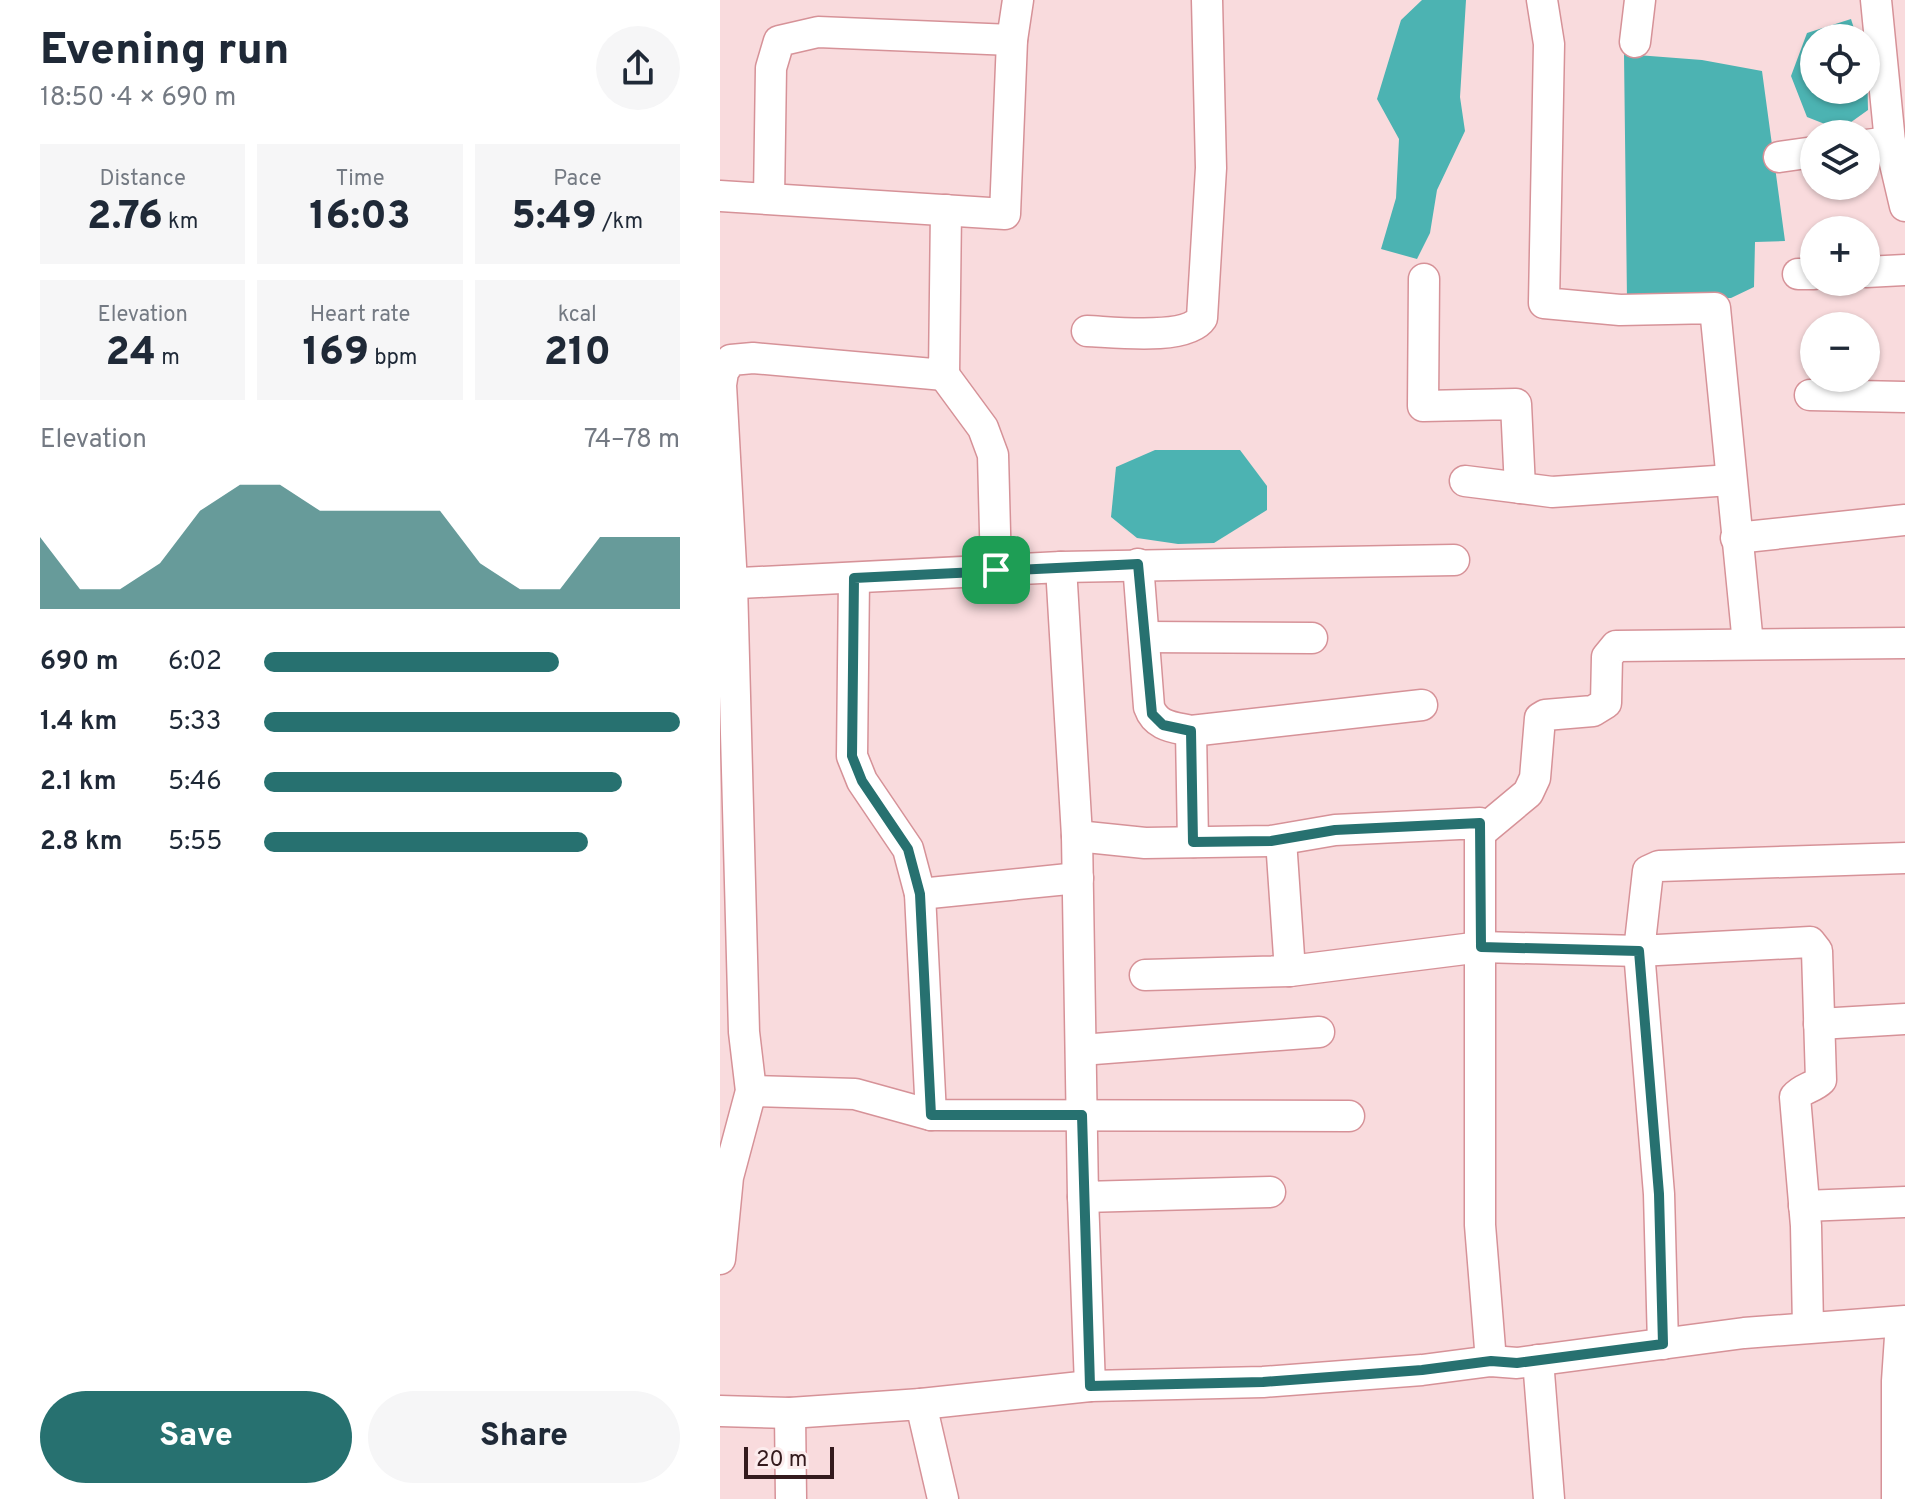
<!DOCTYPE html>
<html lang="en">
<head>
<meta charset="utf-8">
<style>
  :root { --surface:#fff; --page:#f6f6f7; --text:#1f2937; --muted:#747a83; --accent:#277170 }
  body { margin:0; font-family:Overpass,sans-serif; background:var(--page); color:var(--text); height:100vh; display:flex; flex-direction:column; font-size:30px; white-space:nowrap }
  * { box-sizing:border-box; margin:0 }
  p { font-size:26px; color:var(--muted) }
  .icon { flex:none; width:44px; height:44px; fill:none; stroke:currentColor; stroke-width:2; stroke-linecap:round; stroke-linejoin:round }
  .map { position:relative; flex:1; overflow:hidden }
  .sheet { display:flex; flex-direction:column; background:var(--surface); width:720px }
  .sheet>* { flex:none }
  .tools { position:absolute; left:1080px; top:24px; display:grid; gap:16px }
  .tools a { display:grid; place-items:center; width:80px; height:80px; border-radius:50%; background:var(--surface); box-shadow:0 2px 6px #0004; font-size:40px }
  .scale { position:absolute; left:24px; bottom:20px; width:90px; box-sizing:border-box; padding-left:8px; border:4px solid #341a1d; border-top:0; font-size:22px; line-height:28px; white-space:nowrap; color:#341a1d; -webkit-text-stroke:6px #fceced; paint-order:stroke }
  .pin { position:absolute; display:grid; place-items:center; width:68px; height:68px; color:#fff; margin:-34px; border-radius:16px; box-shadow:0 4px 12px #0006 }
  .round { display:grid; place-items:center; flex:none; width:84px; height:84px; border-radius:42px; background:var(--page) }
  .headline { display:flex; align-items:center; justify-content:space-between; height:136px; padding:0 40px }
  h1 { font-size:44px; font-weight:800; line-height:60px }
  .figures { display:grid; grid-template-columns:repeat(3,1fr); gap:12px; height:136px; padding:8px 40px }
  .figures div { display:grid; align-content:center; border-radius:0px; background:var(--page); text-align:center }
  .figures b { font-size:40px; font-weight:800 }
  .figures small { font-size:22px; font-weight:400 }
  .figures p { font-size:22px }
  .chart { height:224px; padding:16px 40px }
  .chart p { display:flex; justify-content:space-between }
  .chart svg { width:100%; height:144px; margin-top:8px; fill:var(--accent); opacity:.7 }
  .button { display:flex; gap:16px; margin-top:auto; padding:16px 40px }
  .button a { flex:1; height:92px; border-radius:48px; background:var(--accent); color:#fff; font-size:32px; font-weight:800; line-height:92px; text-align:center }
  .button a+a { background:var(--page); color:var(--text) }
  ul { padding:0 40px; list-style:none; font-size:26px }
  li { display:grid; grid-template-columns:128px 96px 1fr; align-items:center; height:60px }
  li i { height:20px; border-radius:10px; background:var(--accent) }
  main { display:flex; flex:1; min-height:0 }
  .map>svg:first-child { display:block }
</style>
</head>
<body>
<main>
<section class="sheet">
<div class="headline"><div><h1>Evening run</h1><p>18:50 · 4 × 690 m</p></div><a class="round"><svg class="icon" aria-label="share" viewBox="0 0 24 24"><path d="M12 15V3M7 8l5-5 5 5M5 13v7h14v-7"/></svg></a></div>
<div class="figures">
<div><p>Distance</p><b>2.76<small> km</small></b></div>
<div><p>Time</p><b>16:03</b></div>
<div><p>Pace</p><b>5:49<small> /km</small></b></div>
</div>
<div class="figures">
<div><p>Elevation</p><b>24<small> m</small></b></div>
<div><p>Heart rate</p><b>169<small> bpm</small></b></div>
<div><p>kcal</p><b>210</b></div>
</div>
<div class="chart"><p><span>Elevation</span>74–78 m</p>
<svg viewBox="0 0 160 44" preserveAspectRatio="none"><path d="M0 44V22L10 38L20 38L30 30L40 14L50 6L60 6L70 14L80 14L90 14L100 14L110 30L120 38L130 38L140 22L150 22L160 22V44z"/></svg>
</div>
<ul>
<li><b>690 m</b>6:02<i style="width:71%"></i></li>
<li><b>1.4 km</b>5:33<i style="width:100%"></i></li>
<li><b>2.1 km</b>5:46<i style="width:86%"></i></li>
<li><b>2.8 km</b>5:55<i style="width:78%"></i></li>
</ul>
<div class="button"><a>Save</a><a>Share</a></div>
</section>
<div class="map">
<svg width="1185" height="1499" viewBox="0 0 1185 1499">
  <rect width="100%" height="100%" fill="#f9dbdd"/>
  <g fill="#4cb3b2">
    <polygon points="702,0 746,0 740,97 745,131 717,190 710,233 697,259 661,249 676,198 679,139 657,99 681,20"/>
    <polygon points="1131,19 1137,38 1094,38 1094,90 1146,90 1147,66 1148,110 1120,130 1087,117 1071,76 1087,33"/>
    <polygon points="904,54 982,60 1042,71 1065,241 1035,242 1034,287 1011,298 907,300"/>
    <polygon points="435,450 520,450 547,486 547,510 494,543 458,544 417,538 391,517 396,467"/>
  </g>
  <g fill="none" stroke-linecap="round" stroke-linejoin="round">
    <g stroke="#d69298" stroke-width="33">
      <g id="minor">
        <polyline points="822,0 829,44 824,303 900,310 995,308 1028,644"/>
        <polyline points="1156,0 1170,142"/>
        <polyline points="915,42 920,0"/>
        <polyline points="1146,145 1170,142 1185,206"/>
        <polyline points="1059,157 1094,152"/>
        <polyline points="0,196 285,214 292,40 298,0"/>
        <polyline points="49,198 51,68 59,41 98,32 292,40"/>
        <polyline points="1146,272 1185,270"/>
        <polyline points="1078,274 1094,274"/>
        <polyline points="704,279 703,406 796,404 800,488"/>
        <path d="M367 331C394 332 467 341 482 318L491 168 487 0"/>
        <polyline points="224,375 263,428 273,455 276,570"/>
        <polyline points="1090,395 1185,397"/>
        <polyline points="745,481 832,492 1011,480"/>
        <polyline points="1016,538 1185,520"/>
        <path d="M418 564 429 707C436 727 454 727 471 731L702 705"/>
        <polyline points="341,567 734,560"/>
        <polyline points="134,578 132,756 142,781 188,849 200,894 211,1115"/>
        <polyline points="0,584 341,567 357,836 363,1197 550,1192"/>
        <polyline points="424,637 592,638"/>
        <polyline points="471,731 473,842"/>
        <polyline points="760,833 808,793 815,778 820,718 825,715 873,711 886,703 887,657 896,646 1185,643"/>
        <polyline points="357,836 425,843 551,841 615,830 760,823 760,1225 771,1361"/>
        <polyline points="200,894 358,878"/>
        <path d="M570 971 761 947 919 951 1090 942 1097 951 1101 1080C1093 1088 1082 1088 1075 1097L1086 1226 1088 1327"/>
        <polyline points="425,975 570,971 561,840"/>
        <polyline points="1099,1024 1185,1019"/>
        <polyline points="361,1050 599,1032"/>
        <polyline points="31,1091 135,1094 211,1115 629,1116"/>
        <polyline points="363,1197 370,1386 543,1382 702,1370 771,1361 797,1363 1024,1333 1185,1321"/>
        <polyline points="1084,1206 1185,1202"/>
        <polyline points="0,1259 8,1177 31,1091 24,1032 12,584 1,385 3,372 11,360 33,358 224,375 226,210"/>
        <polyline points="943,1344 939,1194 919,951 928,871 939,866 1185,858"/>
        <polyline points="818,1360 829,1499"/>
        <polyline points="201,1404 370,1386"/>
        <polyline points="0,1411 70,1413 201,1404 223,1499"/>
        <polyline points="70,1413 71,1499"/>
        <polyline points="1177,1499 1177,1381 1181,1322"/>
      </g>
    </g>
    <use href="#minor" stroke="#fff" stroke-width="30"/>
  </g>
  <g fill="none" stroke-linecap="round" stroke-linejoin="round">
    <g stroke="#fff" stroke-width="16">
      <polygon id="route" points="418,564 432,714 443,725 471,731 473,842 551,841 615,830 760,823 761,947 919,951 939,1194 943,1344 797,1363 771,1361 702,1370 623,1376 543,1382 370,1386 362,1115 211,1115 200,894 188,849 142,781 132,756 134,578"/>
    </g>
    <use href="#route" stroke="#277170" stroke-width="10"/>
  </g>
</svg>
<div class="tools">
<a><svg class="icon" aria-label="locate" viewBox="0 0 24 24"><circle cx="12" cy="12" r="6"/><path d="M12 2v4M12 18v4M2 12h4M18 12h4"/></svg></a>
<a><svg class="icon" aria-label="layers" viewBox="0 0 24 24"><path d="M12 4l9 5-9 5-9-5zM3 14l9 5 9-5"/></svg></a>
<a>+</a>
<a>−</a>
</div>
<div class="scale">20 m</div>
<div class="pin" style="left:276px;top:570px;background:#1e9e55"><svg class="icon" aria-label="arrive" viewBox="0 0 24 24"><path d="M6 21V4h12l-3 4 3 4H6"/></svg></div>
</div>
</main>
</body>
</html>
